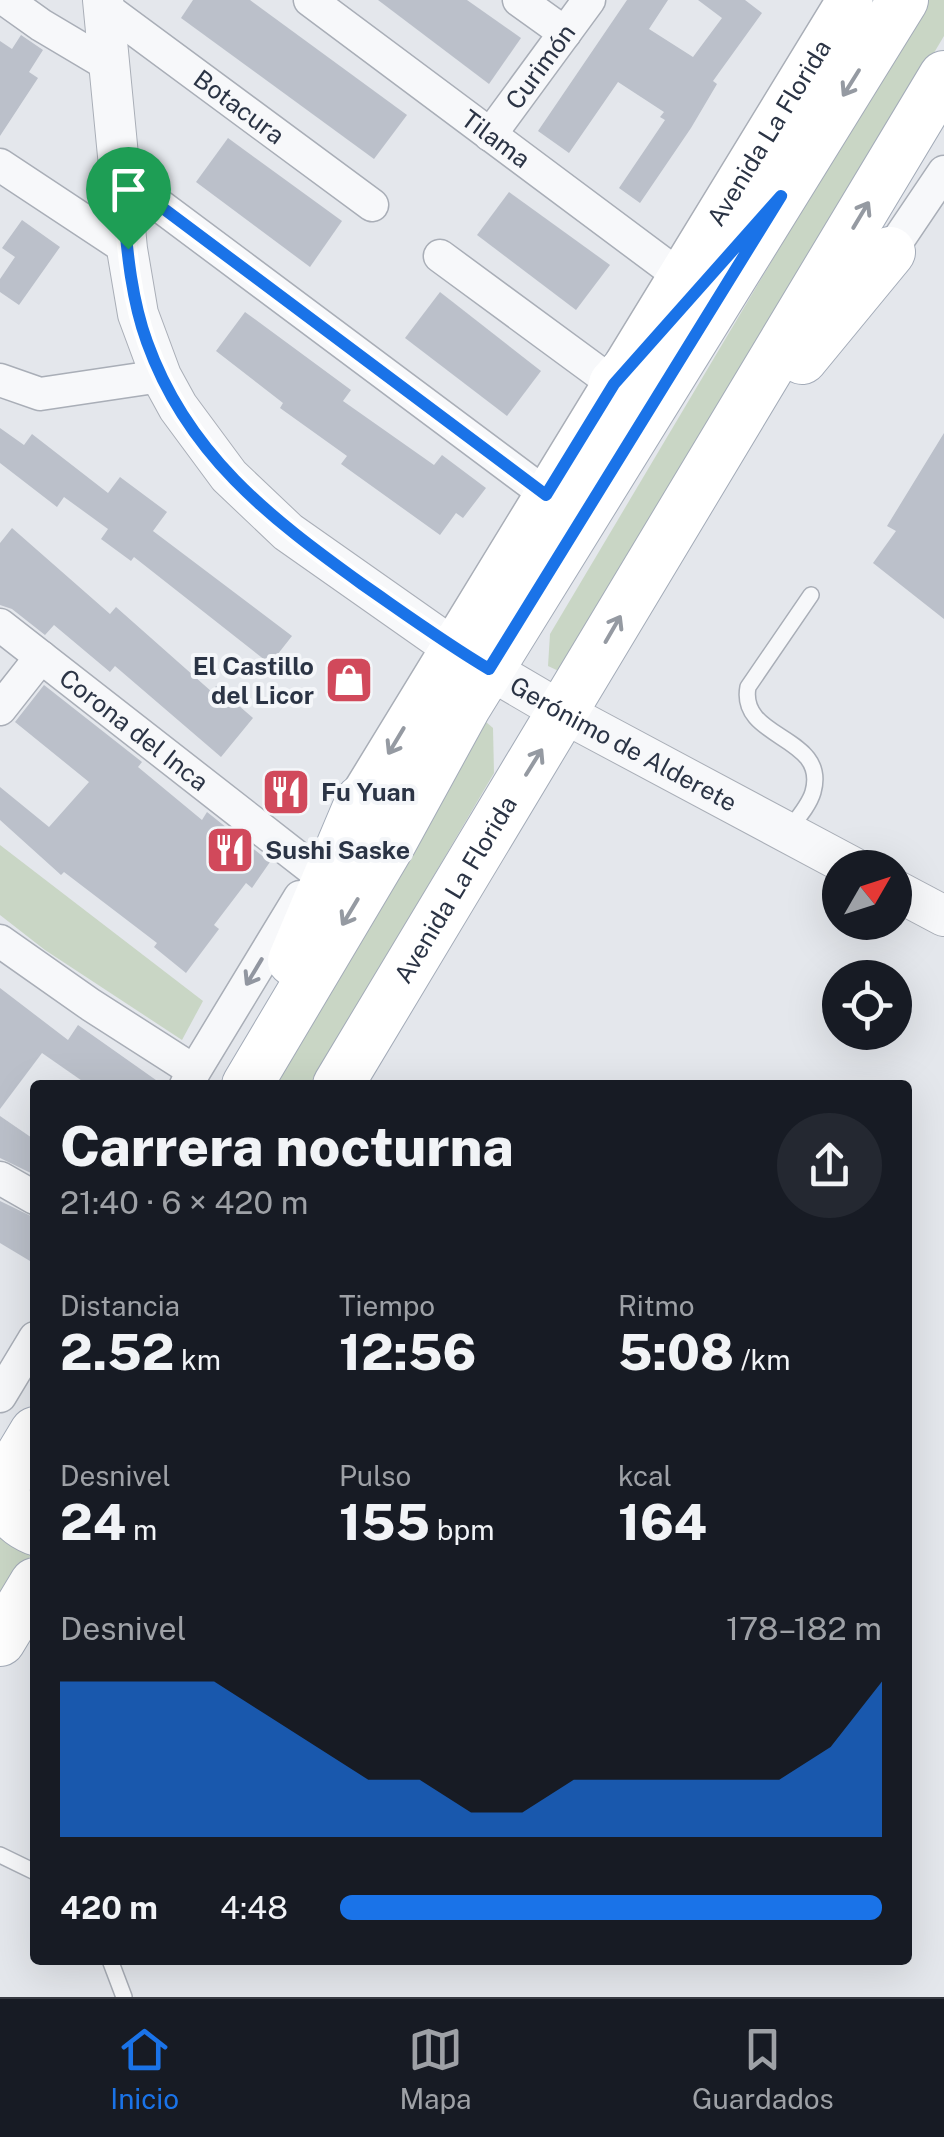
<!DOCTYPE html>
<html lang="es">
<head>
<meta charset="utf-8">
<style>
  :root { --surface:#171b24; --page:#242831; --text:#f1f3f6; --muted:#9ea1a6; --line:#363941; --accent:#1a73e8 }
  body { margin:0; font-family:"Public Sans",sans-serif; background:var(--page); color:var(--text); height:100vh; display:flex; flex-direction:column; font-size:38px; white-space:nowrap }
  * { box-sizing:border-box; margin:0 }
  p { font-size:32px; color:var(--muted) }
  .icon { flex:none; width:55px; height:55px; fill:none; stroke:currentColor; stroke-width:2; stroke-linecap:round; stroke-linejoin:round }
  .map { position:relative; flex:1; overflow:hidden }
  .drawer { position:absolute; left:30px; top:1080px; width:882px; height:885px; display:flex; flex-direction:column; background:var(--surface); border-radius:10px; box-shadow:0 10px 40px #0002 }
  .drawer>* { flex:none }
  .needle { width:65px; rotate:51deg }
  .controls { position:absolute; left:822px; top:850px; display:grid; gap:20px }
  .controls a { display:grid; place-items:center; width:90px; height:90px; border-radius:50%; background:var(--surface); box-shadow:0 10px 40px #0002; font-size:50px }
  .pin { position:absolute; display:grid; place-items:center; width:85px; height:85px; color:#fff; margin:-102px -42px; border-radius:50% 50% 50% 0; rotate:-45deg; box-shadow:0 0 10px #0007 }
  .pin .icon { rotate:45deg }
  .round { display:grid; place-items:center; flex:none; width:105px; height:105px; border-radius:52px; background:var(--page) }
  .summary { display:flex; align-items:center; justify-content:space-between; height:170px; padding:0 30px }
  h1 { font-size:55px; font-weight:800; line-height:75px }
  .figures { display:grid; grid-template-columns:repeat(3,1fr); gap:15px; height:170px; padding:10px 30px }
  .figures div { display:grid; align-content:center }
  .figures b { font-size:50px; font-weight:800 }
  .figures small { font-size:28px; font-weight:400 }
  .figures p { font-size:28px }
  .chart { height:280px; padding:20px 30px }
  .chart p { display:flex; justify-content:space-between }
  .chart svg { width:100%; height:180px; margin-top:10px; fill:var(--accent); opacity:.7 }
  ul { padding:0 30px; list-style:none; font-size:32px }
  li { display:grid; grid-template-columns:160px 120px 1fr; align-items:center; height:75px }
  li i { height:25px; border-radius:12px; background:var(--accent) }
  .dock { display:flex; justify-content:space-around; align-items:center; height:140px; border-top:2px solid var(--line); background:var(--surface); font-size:28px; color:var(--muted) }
  .dock a { display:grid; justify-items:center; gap:5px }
  .dock .active { color:var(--accent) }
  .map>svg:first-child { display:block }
</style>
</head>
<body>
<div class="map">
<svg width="944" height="1997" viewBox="0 0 944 1997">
  <rect width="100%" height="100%" fill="#e4e7ec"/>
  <g fill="#c9d6c5">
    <polygon points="927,0 944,0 944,36 565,674 548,666 550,634"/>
    <polygon points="486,722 493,728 494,773 311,1085 269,1085"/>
    <polygon points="0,845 203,1001 182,1040 45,950 0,915"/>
    <polygon points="35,1472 35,1548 0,1606 0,1529"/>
  </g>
  <g fill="#bbc0ca">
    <polygon points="193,0 250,0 407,115 374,159 181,18"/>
    <polygon points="378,0 467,0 521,38 489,84"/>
    <polygon points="627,0 668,0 649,29 693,57 722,18 698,0 745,0 762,13 713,81 717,84 691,128 640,203 619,188 665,120 660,117 664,112 618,82 569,153 538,131"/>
    <polygon points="21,35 43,50 29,72 38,78 0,136 0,41 12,49"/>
    <polygon points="228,138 342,221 310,267 196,182"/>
    <polygon points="509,192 610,265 576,310 477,235"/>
    <polygon points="22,220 60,247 19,305 0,292 0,279 15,257 2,248"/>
    <polygon points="440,292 541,371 507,416 405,338"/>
    <polygon points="245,312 351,390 343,401 434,465 442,455 486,488 463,518 456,513 440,535 341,464 347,456 280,408 283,403 216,351"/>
    <polygon points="0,428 24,445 32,434 108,493 120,477 167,512 153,531 292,636 270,664 134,557 131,561 101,539 108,529 64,497 57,507 0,463"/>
    <polygon points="944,433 944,619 873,563 896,531 887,526"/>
    <polygon points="12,528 110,614 116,607 212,692 216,686 253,718 221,757 115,666 110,672 54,625 45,635 12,609 0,605 0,543"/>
    <polygon points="44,685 142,762 138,767 202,820 207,812 270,862 252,888 246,883 214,925 219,929 186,973 154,947 157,943 64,872 61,875 0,820 0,787 49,827 89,782 15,722"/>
    <polygon points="0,988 68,1040 78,1025 163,1085 88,1085 42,1053 0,1109"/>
    <polygon points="0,1116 35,1140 35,1175 0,1158"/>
    <polygon points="0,1201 35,1218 35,1264 0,1243"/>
  </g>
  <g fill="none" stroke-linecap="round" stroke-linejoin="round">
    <g stroke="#a9aeb7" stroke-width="18">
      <g id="service">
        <path d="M787 832C796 820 809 806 813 792 829 735 738 740 748 687L811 595"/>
        <polyline points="0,1855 35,1872"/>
        <polyline points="110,1960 124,1997"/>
      </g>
    </g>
    <g stroke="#a9aeb7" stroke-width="35">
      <g id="minor">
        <polyline points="6,0 41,25 110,66"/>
        <path id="s1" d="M310 0 681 277"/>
        <polyline points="519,0 565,33"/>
        <path id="s2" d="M104 7 372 205"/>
        <path id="s3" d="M490 135 589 0"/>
        <polyline points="0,165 127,249"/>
        <polyline points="120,176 547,495"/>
        <polyline points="890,252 944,172"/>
        <polyline points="440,256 614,384"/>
        <polyline points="0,380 40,394 161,376"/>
        <path id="s4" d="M0 625 315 871"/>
        <polyline points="0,709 41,657"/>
        <polyline points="0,941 91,1005 194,1071"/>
        <polyline points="186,1085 300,897"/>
        <polyline points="0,1178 35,1198"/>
        <polyline points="0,1396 35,1338"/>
      </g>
    </g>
    <g stroke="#a9aeb7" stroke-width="42">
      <g id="tertiary">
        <path id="s5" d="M103 0 127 249 138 314 161 376 178 407 229 476 288 532 453 648 564 713 854 868"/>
        <polyline points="895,890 944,916"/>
      </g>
    </g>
    <g stroke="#a9aeb7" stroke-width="48">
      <g id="secondary">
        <path id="s6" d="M361 800 850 0"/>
      </g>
    </g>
    <g stroke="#a3abb8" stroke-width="52">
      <g id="primary">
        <polyline points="802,359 890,252"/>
        <polyline points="614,384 688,301"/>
        <polyline points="293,961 361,800"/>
        <polyline points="247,1085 392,841 466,706 903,0"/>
        <path id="s7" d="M338 1085 944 76"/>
        <path d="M5 1482C3 1506 13 1521 35 1530"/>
        <polyline points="0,1490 35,1432"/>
        <polyline points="0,1641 35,1583"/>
      </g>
    </g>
    <use href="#service" stroke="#f7f8fa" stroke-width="15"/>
    <use href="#minor" stroke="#f7f8fa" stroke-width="32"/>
    <use href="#tertiary" stroke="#f7f8fa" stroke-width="40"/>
    <use href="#secondary" stroke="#fff" stroke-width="45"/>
    <use href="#primary" stroke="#fff" stroke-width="50"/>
  </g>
  <defs><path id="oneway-shaft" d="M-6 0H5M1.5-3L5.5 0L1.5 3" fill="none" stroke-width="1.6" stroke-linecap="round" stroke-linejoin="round" transform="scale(2.5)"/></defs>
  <g stroke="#959aa2">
    <use href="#oneway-shaft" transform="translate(851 83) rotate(122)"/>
    <use href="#oneway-shaft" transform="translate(861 215) rotate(-59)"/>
    <use href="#oneway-shaft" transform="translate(613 629) rotate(-60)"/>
    <use href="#oneway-shaft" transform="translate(396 741) rotate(121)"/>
    <use href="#oneway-shaft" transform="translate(534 762) rotate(-58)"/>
    <use href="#oneway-shaft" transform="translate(350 912) rotate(121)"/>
  </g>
  <use stroke="#9196a0" href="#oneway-shaft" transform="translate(254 972) rotate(121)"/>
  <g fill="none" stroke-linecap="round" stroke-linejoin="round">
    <g stroke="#fff" stroke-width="20">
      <path id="route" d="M120 176 546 495 614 384 781 196 489 669C445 643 404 613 362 584 269 517 187 454 147 342 128 290 126 231 120 176Z"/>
    </g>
    <use href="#route" stroke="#1a73e8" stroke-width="12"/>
  </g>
  <defs>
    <g id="shop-square" transform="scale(2.5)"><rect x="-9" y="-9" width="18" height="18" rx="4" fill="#d1495b" stroke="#f4f6f9"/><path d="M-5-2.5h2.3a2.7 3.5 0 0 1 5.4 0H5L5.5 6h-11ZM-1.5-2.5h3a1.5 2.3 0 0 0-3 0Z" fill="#fff"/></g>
    <g id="restaurant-square" transform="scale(2.5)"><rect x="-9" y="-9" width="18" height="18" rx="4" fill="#d1495b" stroke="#f4f6f9"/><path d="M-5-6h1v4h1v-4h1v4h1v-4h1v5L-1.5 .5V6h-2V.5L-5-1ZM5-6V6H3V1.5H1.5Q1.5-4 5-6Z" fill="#fff"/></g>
  </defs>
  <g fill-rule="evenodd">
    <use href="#shop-square" x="349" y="680"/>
    <use href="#restaurant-square" x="286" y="792"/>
    <use href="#restaurant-square" x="230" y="850"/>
  </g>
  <g text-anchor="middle" stroke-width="8" stroke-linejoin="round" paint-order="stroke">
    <g font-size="25" fill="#2b3445" stroke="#f4f6f9">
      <text dy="9" stroke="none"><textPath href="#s3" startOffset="85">Curimón</textPath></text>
      <text dy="9" stroke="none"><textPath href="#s2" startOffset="168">Botacura</textPath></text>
      <text dy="9" stroke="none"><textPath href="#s6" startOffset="782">Avenida La Florida</textPath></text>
      <text dy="9" stroke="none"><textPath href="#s1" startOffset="232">Tilama</textPath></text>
      <text dy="9" stroke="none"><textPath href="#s4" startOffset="170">Corona del Inca</textPath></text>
      <text dy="9" stroke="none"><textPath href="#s5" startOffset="982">Gerónimo de Alderete</textPath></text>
      <text dy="9" stroke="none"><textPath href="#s7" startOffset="228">Avenida La Florida</textPath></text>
    </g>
    <g font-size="25" font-weight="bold" fill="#2b3445" stroke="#f4f6f9" text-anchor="start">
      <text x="314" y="675" text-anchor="end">El Castillo<tspan x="314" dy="29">del Licor</tspan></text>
      <text x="321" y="801">Fu Yuan</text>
      <text x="265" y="859">Sushi Saske</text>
    </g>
  </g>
</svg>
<div class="controls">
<a><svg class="needle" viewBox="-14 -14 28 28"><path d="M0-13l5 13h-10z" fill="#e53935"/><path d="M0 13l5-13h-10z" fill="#9ea1a6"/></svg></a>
<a><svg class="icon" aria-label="locate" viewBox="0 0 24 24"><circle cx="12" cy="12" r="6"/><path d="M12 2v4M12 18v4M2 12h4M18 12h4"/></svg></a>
</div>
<div class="pin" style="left:128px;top:249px;background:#1e9e55"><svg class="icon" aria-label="arrive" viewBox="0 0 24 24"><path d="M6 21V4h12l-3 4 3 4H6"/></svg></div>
<section class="drawer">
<div class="summary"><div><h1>Carrera nocturna</h1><p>21:40 · 6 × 420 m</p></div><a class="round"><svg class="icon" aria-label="share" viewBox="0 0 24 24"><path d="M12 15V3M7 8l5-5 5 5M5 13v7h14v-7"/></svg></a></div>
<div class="figures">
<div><p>Distancia</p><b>2.52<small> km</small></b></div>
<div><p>Tiempo</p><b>12:56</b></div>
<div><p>Ritmo</p><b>5:08<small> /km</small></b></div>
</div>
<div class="figures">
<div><p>Desnivel</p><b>24<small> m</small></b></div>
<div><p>Pulso</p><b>155<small> bpm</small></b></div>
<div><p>kcal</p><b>164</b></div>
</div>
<div class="chart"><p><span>Desnivel</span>178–182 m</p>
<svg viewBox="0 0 160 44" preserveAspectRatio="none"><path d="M0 44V6L10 6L20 6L30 6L40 14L50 22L60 30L70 30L80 38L90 38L100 30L110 30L120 30L130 30L140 30L150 22L160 6V44z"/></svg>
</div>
<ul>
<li><b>420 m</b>4:48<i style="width:100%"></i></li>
</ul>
</section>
</div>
<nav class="dock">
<a class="active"><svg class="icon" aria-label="home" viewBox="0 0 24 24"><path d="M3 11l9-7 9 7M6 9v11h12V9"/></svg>Inicio</a>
<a><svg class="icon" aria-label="map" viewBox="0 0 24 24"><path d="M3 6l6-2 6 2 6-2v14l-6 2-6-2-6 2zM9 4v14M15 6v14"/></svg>Mapa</a>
<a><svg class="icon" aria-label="saved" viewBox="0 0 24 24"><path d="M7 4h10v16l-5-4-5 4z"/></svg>Guardados</a>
</nav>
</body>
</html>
